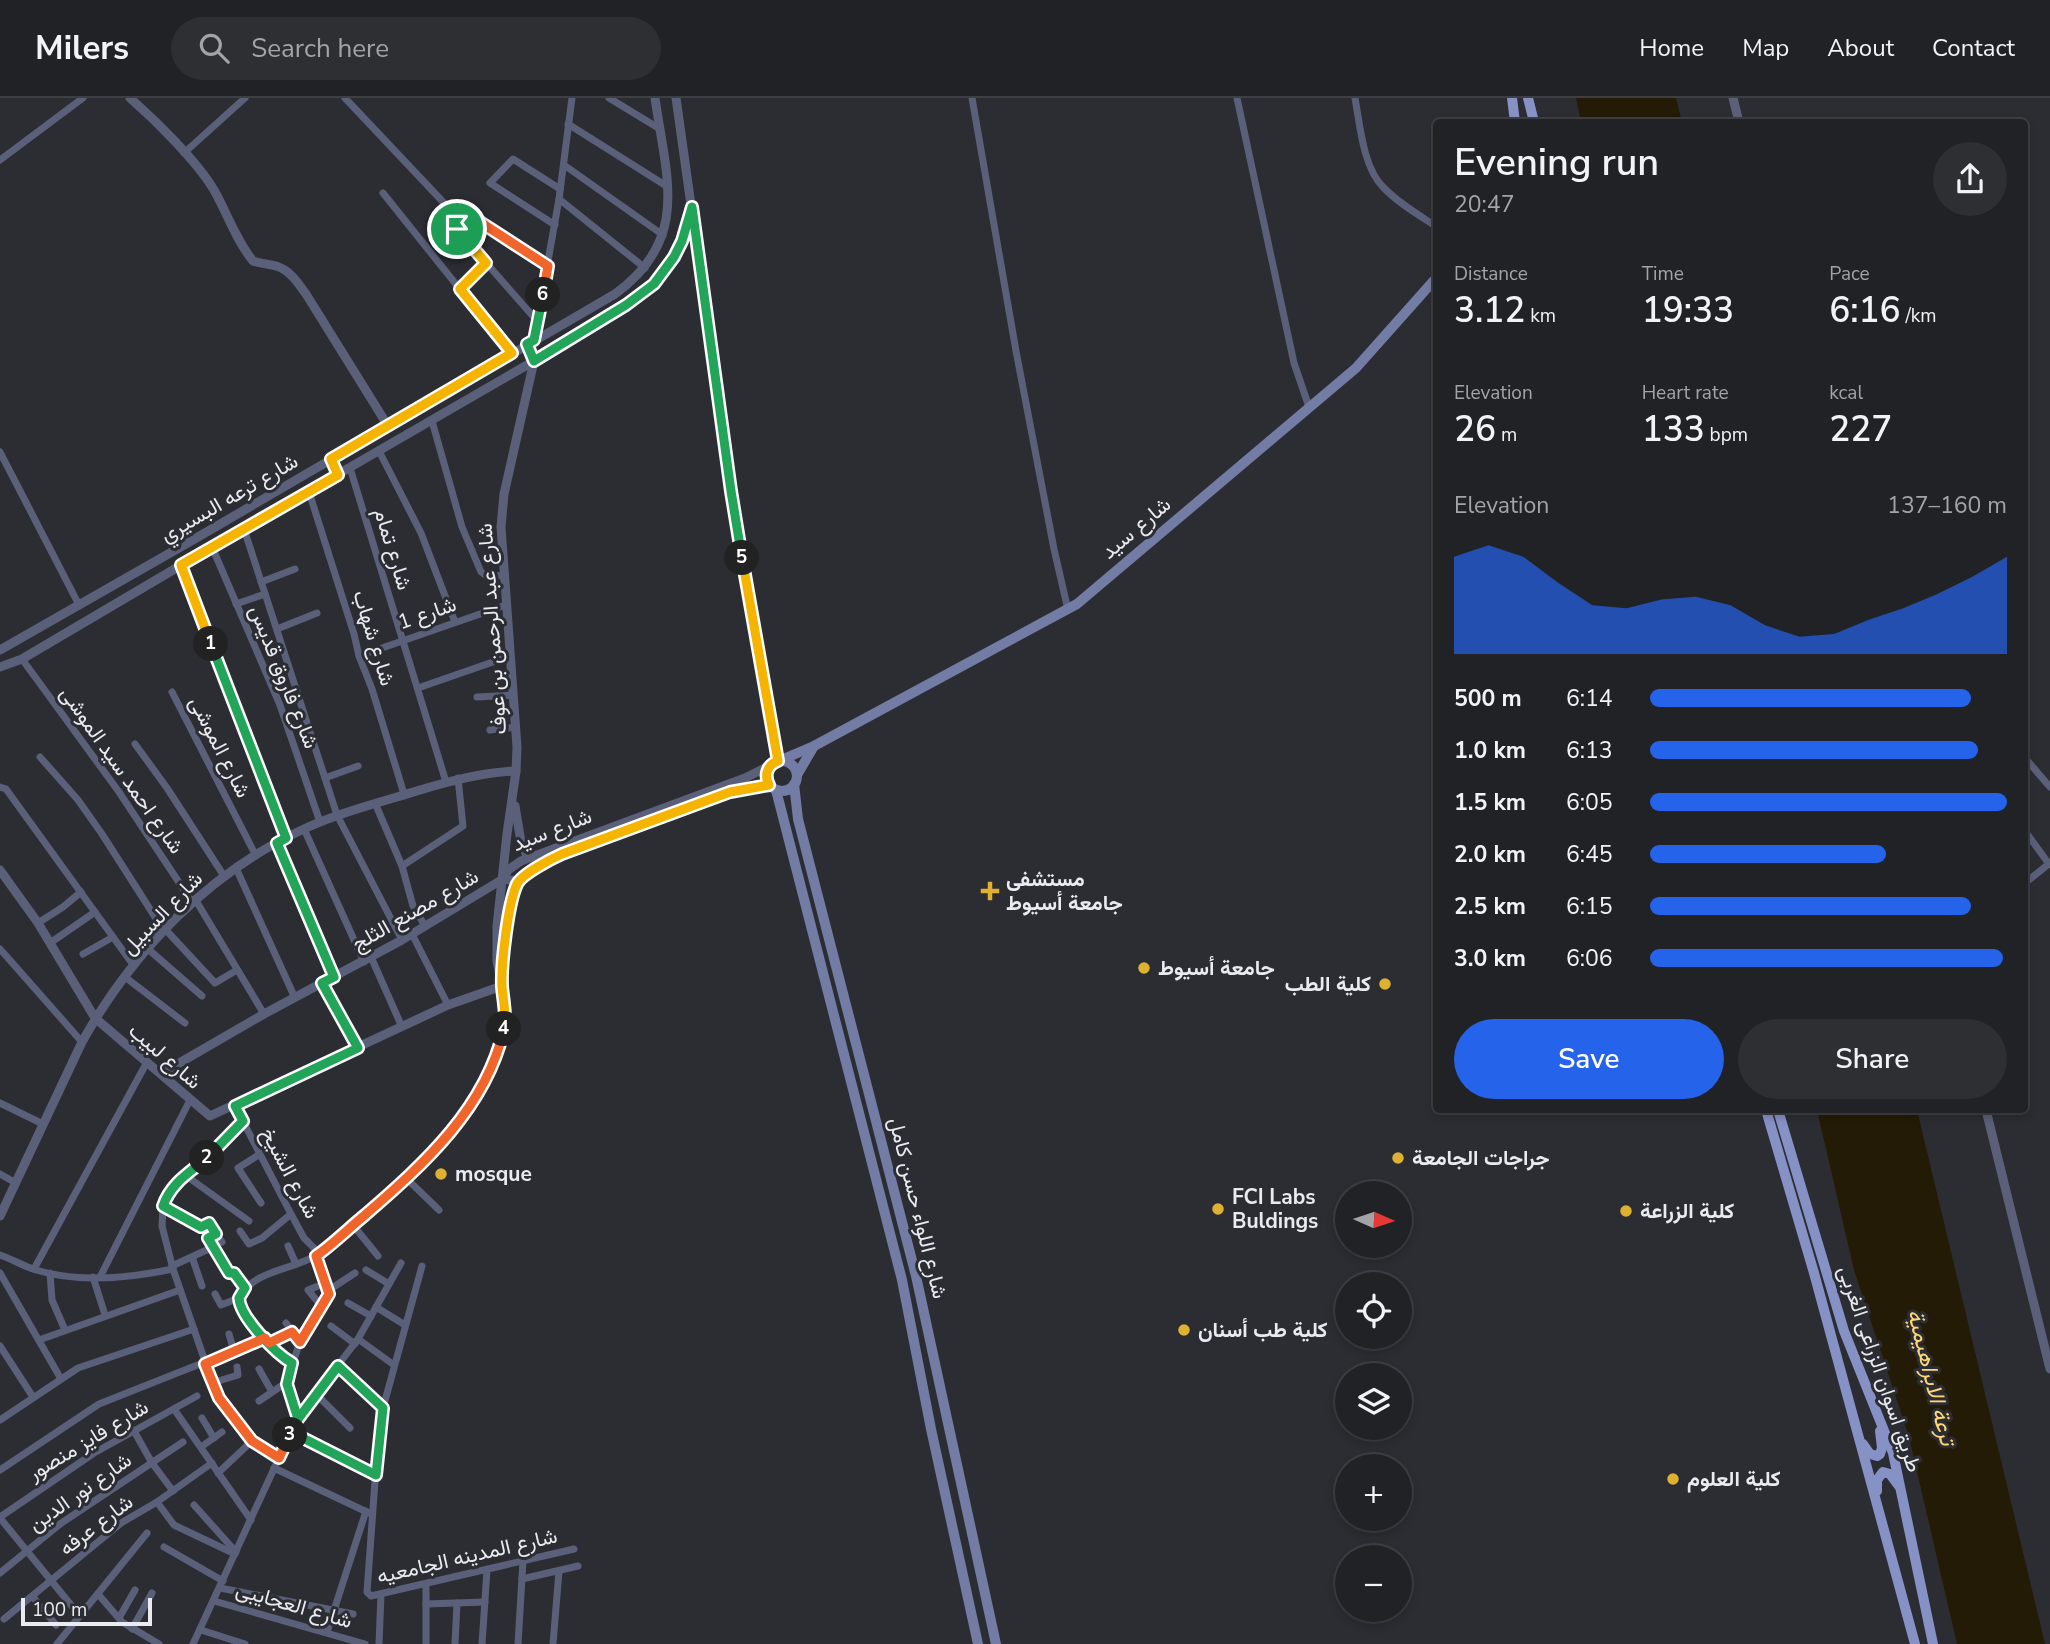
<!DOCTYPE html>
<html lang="en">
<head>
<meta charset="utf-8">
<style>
  :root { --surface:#212226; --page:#2d2f32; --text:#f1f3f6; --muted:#a2a4a7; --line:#3e3f43; --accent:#2563eb }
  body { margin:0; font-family:"Nunito Sans",Vazirmatn,sans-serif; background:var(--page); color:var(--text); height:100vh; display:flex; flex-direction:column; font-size:26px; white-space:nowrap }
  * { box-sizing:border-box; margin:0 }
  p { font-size:23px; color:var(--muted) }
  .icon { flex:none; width:38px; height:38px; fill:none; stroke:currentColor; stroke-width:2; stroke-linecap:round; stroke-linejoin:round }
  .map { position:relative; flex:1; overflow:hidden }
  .panel { position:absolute; left:1433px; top:21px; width:595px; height:994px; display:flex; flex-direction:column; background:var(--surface); border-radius:7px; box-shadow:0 4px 10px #0003,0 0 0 2px var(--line) }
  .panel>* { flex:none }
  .needle { width:46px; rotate:93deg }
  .buttons { position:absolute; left:1335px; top:1083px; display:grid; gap:14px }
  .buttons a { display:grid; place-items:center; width:77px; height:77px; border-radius:50%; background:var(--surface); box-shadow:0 4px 10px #0003,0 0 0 2px var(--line); font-size:35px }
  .scale { position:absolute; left:21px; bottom:18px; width:131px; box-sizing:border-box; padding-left:7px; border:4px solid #eaebf0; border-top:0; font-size:19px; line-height:24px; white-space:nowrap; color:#eaebf0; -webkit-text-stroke:5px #2c2d33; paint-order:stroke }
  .pin { position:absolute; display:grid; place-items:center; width:60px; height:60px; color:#fff; margin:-30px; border:4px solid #fff; border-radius:50%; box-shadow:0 2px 7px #0007 }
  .km { position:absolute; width:35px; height:35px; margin:-18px; border-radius:50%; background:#222; color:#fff; font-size:19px; line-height:35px; text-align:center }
  .round { display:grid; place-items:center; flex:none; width:74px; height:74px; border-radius:37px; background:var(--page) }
  .head { display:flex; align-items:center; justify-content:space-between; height:119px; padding:0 21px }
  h1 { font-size:38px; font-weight:600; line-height:52px }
  .stats { display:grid; grid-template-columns:repeat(3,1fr); gap:10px; height:119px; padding:7px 21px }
  .stats div { display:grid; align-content:center }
  .stats b { font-size:35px; font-weight:600 }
  .stats small { font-size:19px; font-weight:400 }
  .stats p { font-size:19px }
  .chart { height:196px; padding:14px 21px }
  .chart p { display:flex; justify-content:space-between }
  .chart svg { width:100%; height:126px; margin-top:7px; fill:var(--accent); opacity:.7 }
  .primary-button { display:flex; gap:14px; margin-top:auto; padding:14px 21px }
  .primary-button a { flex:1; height:80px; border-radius:42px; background:var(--accent); color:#fff; font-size:28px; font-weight:600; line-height:80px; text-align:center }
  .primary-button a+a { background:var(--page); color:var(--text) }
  ul { padding:0 21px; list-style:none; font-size:23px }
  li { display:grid; grid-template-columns:112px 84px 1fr; align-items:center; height:52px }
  li i { height:18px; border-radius:9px; background:var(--accent) }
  header { display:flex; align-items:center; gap:42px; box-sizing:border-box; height:98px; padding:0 35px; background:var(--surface); border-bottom:2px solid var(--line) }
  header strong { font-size:33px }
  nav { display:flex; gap:38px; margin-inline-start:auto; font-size:24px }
  .search { width:490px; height:63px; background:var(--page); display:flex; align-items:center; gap:18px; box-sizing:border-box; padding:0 24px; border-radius:38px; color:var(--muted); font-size:26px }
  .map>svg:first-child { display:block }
</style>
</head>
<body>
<header>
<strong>Milers</strong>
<div class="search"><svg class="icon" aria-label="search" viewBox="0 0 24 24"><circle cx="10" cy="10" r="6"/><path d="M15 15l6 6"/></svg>Search here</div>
<nav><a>Home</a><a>Map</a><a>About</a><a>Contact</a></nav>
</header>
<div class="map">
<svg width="2050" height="1546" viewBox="0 0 2050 1546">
  <rect width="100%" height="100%" fill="#2c2d33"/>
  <g fill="#241b06">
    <polygon points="1576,0 1676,0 1682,24 1581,24"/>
    <polygon points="1817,1012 1917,1012 2045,1546 1957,1546 1909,1339 1854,1172"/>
  </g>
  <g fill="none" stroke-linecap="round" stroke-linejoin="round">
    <g stroke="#5a607a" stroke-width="7">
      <polyline points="345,0 445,106 451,113 460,135 538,224"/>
      <polyline points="609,0 660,31"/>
      <polyline points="972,0 1016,253 1054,451 1068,512"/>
      <polyline points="1237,0 1294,265 1309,309"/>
      <path d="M1355 0C1360 27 1363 69 1383 89 1398 105 1419 117 1437 129"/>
      <polyline points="568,26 668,89"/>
      <polyline points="184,55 245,0"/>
      <polyline points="0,62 83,0"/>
      <polyline points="564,67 663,137"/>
      <polyline points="383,95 511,255"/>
      <polyline points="559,101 645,170"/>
      <polyline points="451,113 462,115 474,120 548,168"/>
      <polyline points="555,127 490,85 513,61 560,91"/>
      <polyline points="460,191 486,165"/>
      <polyline points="534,242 559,101 572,0"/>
      <polyline points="432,323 462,429 481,474 488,479 504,477"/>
      <polyline points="379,353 421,435 455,524"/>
      <polyline points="0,354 79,507"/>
      <polyline points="350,370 446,684"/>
      <polyline points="309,394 354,536 359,558 372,591 404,696"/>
      <polyline points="244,431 337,717 402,842"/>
      <polyline points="212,449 280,607 320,724"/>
      <polyline points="181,467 286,740"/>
      <polyline points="261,484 295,471"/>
      <polyline points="236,506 265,496"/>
      <polyline points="277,531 317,515"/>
      <polyline points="359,558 506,507"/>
      <polyline points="22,561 119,694 192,804"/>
      <polyline points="418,590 510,558"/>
      <polyline points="172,594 256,758"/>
      <polyline points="477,599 513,597"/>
      <polyline points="490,632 516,629"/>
      <polyline points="135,646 167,690 224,778"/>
      <polyline points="40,659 78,702 102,736 164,833"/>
      <polyline points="2025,660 2050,689"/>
      <polyline points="325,680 358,668"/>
      <polyline points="0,689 6,691 134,868"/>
      <polyline points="375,705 402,768 413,808 425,828"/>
      <polyline points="304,731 364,864"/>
      <polyline points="2025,733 2049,766"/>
      <polyline points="277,745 334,879"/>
      <polyline points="402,768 463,728 458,680"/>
      <polyline points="236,770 295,900"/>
      <polyline points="2025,785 2050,765"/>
      <polyline points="195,801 264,916"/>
      <polyline points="38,825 63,809 81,794"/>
      <polyline points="165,831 215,885 237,872"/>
      <polyline points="412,836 448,907"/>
      <polyline points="50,845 95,814"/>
      <polyline points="0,851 82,944"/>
      <polyline points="148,851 202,898"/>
      <polyline points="83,856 113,839"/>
      <polyline points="371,859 402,929"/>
      <polyline points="125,879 185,925"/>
      <polyline points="322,885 358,950"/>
      <polyline points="0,1005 43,1026"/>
      <polyline points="235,1008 291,1116 304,1140 320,1156"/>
      <polyline points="243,1023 216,1052 185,1077 171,1091 163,1109 162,1128 173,1171 215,1292 252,1343 279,1360"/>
      <polyline points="260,1056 238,1070 261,1105"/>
      <polyline points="0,1076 16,1085"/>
      <polyline points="185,1077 249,1123"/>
      <polyline points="407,1081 439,1112"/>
      <polyline points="163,1109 201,1129 209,1125 222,1144"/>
      <polyline points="353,1127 378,1158"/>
      <polyline points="240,1133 249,1146 262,1140 291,1116"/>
      <polyline points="208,1141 229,1175 234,1175 245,1190"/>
      <polyline points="288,1148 296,1166"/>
      <path d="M0 1157C12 1161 23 1168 36 1172 78 1185 130 1180 173 1171"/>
      <polyline points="192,1159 202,1188"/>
      <polyline points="172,1168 213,1149"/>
      <polyline points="422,1168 383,1310 377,1355 367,1494 371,1498 574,1451"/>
      <polyline points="34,1171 147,964"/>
      <polyline points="366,1172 389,1186"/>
      <polyline points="0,1175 61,1281"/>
      <polyline points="50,1175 52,1202 65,1232"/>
      <polyline points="93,1179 105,1217"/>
      <polyline points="100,1179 190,1002"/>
      <polyline points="329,1192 355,1175"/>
      <polyline points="215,1196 221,1207 239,1200"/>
      <path d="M239 1200C255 1171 291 1173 317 1157 336 1146 353 1127 370 1112 421 1068 499 997 505 925 506 912 504 900 502 888"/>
      <path d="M239 1200C240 1219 276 1255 292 1265"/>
      <polyline points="348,1205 371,1218"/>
      <polyline points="322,1209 308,1192 326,1185"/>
      <polyline points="376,1209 405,1227"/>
      <polyline points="286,1225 300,1244"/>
      <polyline points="331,1228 355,1246"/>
      <polyline points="229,1236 234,1254"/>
      <polyline points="358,1241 394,1267"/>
      <polyline points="39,1242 180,1192"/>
      <polyline points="269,1245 292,1234"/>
      <polyline points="0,1248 33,1299"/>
      <polyline points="205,1266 265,1240"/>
      <polyline points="338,1268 383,1310"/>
      <polyline points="259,1271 272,1294"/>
      <polyline points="212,1285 238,1277 237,1269"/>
      <polyline points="316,1296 350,1330"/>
      <polyline points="259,1303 287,1284"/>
      <polyline points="174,1311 251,1422"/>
      <polyline points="202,1320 214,1340"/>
      <polyline points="297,1321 287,1282 300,1244 329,1196 316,1158"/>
      <polyline points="0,1322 78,1270 194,1231"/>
      <polyline points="134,1333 152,1365 173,1393"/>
      <polyline points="291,1334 376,1377"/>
      <polyline points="201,1349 222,1334"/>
      <polyline points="274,1370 369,1415"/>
      <polyline points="0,1372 99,1306 205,1264"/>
      <polyline points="218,1375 252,1343"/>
      <polyline points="157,1404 174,1427 235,1456"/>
      <polyline points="194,1407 236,1454"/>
      <polyline points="0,1419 94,1355 197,1298"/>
      <polyline points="0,1420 80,1518"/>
      <polyline points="164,1449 223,1483"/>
      <polyline points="0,1475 60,1426 183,1344"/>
      <polyline points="522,1481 578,1468"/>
      <polyline points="220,1490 353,1516"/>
      <polyline points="98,1496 122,1524 159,1546"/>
      <polyline points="33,1499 56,1527"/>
      <polyline points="214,1503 365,1546"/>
      <polyline points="426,1506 485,1504"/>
      <polyline points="119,1520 135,1492"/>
      <polyline points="4,1521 121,1425 157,1404 212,1365"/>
      <polyline points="132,1531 152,1495"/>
      <polyline points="201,1532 245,1546"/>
      <polyline points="327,1534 366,1413"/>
      <polyline points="57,1546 147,1435"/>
      <polyline points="193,1546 297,1321 358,1241 401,1165"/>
      <polyline points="379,1546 381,1496"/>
      <polyline points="426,1546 426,1486"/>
      <polyline points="455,1546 457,1505"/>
      <polyline points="482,1546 487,1472"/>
      <polyline points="518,1546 523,1463"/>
      <polyline points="553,1546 559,1473"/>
    </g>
    <g stroke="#5a607a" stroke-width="9">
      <path d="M130 0C156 23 196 62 214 92 227 115 236 142 253 163 261 166 269 166 276 168 290 172 298 185 306 196L388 328"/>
      <polyline points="676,0 731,393 777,663"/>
      <polyline points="1733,0 1739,24"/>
      <path d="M0 552 198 439 615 196C691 141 666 79 655 0"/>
      <polyline points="0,569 22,561 212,449 534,263 635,201 654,186 674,159 682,143 692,109"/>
      <polyline points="515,708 521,744 528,760"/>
      <polyline points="0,772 38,825 95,920 210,1018 448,907 502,888"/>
      <polyline points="504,780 508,772 521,763 745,680 769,668"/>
      <polyline points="503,781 518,783 540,767 562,756 730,694 769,687"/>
      <polyline points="503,879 507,829 518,783"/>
      <polyline points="502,888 497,863 497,828 507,736 516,673 517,649 501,429 504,396 534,263 527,246"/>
      <polyline points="162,975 264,916 402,842 503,781"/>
      <polyline points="1986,1012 2050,1271"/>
      <path d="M0 1118 82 944C133 853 210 773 306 730 335 717 366 708 397 699 437 687 474 675 516 673"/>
    </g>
    <g stroke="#737ca5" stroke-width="10">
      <polyline points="781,662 814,648 1077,506 1356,270 1437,179"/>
      <circle cx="782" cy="678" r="15"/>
      <polyline points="797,677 814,648"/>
      <polyline points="794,686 798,721 916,1178 996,1546"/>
      <polyline points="776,692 902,1182 931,1331 978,1546"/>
    </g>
    <g stroke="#8691c6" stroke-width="10">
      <polyline points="1512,0 1515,24"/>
      <polyline points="1528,0 1534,24"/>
      <polyline points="1766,1012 1814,1175 1915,1546"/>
      <polyline points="1778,1012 1844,1233 1893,1355 1933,1546"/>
      <polyline points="1863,1346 1870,1356 1877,1358 1880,1356 1882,1350 1880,1333"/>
      <polyline points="1877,1393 1877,1382 1883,1374 1890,1376 1899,1388"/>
    </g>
  </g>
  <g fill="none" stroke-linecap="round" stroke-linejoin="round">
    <g stroke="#fff" stroke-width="14">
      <polyline id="split-1" points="211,546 181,467 338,377 331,361 512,255 460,191 486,165 457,131"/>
    </g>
    <g stroke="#fff" stroke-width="14">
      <polyline id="split-2" points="207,1060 243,1023 235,1008 358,950 322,885 334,879 277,745 286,740 211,546"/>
    </g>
    <g stroke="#fff" stroke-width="14">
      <path id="split-3" d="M207 1060C189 1075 171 1085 163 1108L201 1129 209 1125 216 1136 208 1140 229 1175H234L245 1190 239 1200C240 1219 275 1255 292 1265L287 1286 298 1321 338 1268 383 1310 376 1377 291 1334 290 1337"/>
    </g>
    <g stroke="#fff" stroke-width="14">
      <path id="split-4" d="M290 1337 279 1360 252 1343 219 1300 205 1266 265 1240 269 1245 292 1234 300 1244 329 1196 316 1158C333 1146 349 1130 365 1117 424 1066 486 1010 504 931"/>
    </g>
    <g stroke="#fff" stroke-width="14">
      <path id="split-5" d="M504 931C507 916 503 903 502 888 501 866 508 805 517 786 522 776 551 761 562 756L730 694 769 687C764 677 767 667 778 663L742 460"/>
    </g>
    <g stroke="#fff" stroke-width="14">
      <polyline id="split-6" points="543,197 534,242 527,246 534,263 626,207 654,186 674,159 682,143 692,109 731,393 742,460"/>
    </g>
    <g stroke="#fff" stroke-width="14">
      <polyline id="split-7" points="457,131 451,113 462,115 474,120 548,168 543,197"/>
    </g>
    <use href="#split-1" stroke="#f5b400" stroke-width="9"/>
    <use href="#split-2" stroke="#22a559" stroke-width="9"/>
    <use href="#split-3" stroke="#22a559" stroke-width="9"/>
    <use href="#split-4" stroke="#f0652b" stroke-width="9"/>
    <use href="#split-5" stroke="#f5b400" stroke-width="9"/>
    <use href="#split-6" stroke="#22a559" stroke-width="9"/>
    <use href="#split-7" stroke="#f0652b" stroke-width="9"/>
  </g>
  <g fill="#dfb133" stroke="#2c2d33" stroke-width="2.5">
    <path d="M986.5 782.5h7v7h7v7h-7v7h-7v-7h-7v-7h7z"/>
    <circle cx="1144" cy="870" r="7"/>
    <circle cx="1385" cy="886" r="7"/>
    <circle cx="1398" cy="1060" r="7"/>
    <circle cx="441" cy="1076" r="7"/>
    <circle cx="1218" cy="1111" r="7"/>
    <circle cx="1626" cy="1113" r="7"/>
    <circle cx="1184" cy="1232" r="7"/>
    <circle cx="1673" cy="1381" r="7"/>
  </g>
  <g text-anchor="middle" stroke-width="6" stroke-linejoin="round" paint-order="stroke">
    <g font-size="21" fill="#eaebf0" stroke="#2c2d33">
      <text transform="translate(229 400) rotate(-30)" y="7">شارع ترعه البسيري</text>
      <text transform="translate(1136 430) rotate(-40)" y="7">شارع سيد</text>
      <text transform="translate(393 451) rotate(73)" y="7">شارع تمام</text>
      <text transform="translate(427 515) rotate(-19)" y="7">شارع 1</text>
      <text transform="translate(492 531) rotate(-94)" y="7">شارع عبد الرحمن بن عوف</text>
      <text transform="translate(374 540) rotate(73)" y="7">شارع شهاب</text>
      <text transform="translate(284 579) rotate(68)" y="7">شارع فاروق قديس</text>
      <text transform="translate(220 649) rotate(63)" y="7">شارع الموشى</text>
      <text transform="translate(122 672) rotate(55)" y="7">شارع احمد سيد الموشى</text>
      <text transform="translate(552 732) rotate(-21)" y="7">شارع سيد</text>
      <text transform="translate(415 812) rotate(-30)" y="7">شارع مصنع الثلج</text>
      <text transform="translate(162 815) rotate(-46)" y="7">شارع السبيل</text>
      <text transform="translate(165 958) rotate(41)" y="7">شارع لبيب</text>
      <text transform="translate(290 1075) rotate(62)" y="7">شارع الشيخ</text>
      <text transform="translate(918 1110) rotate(76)" y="7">شارع اللواء حسن كامل</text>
      <text transform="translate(1880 1271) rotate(71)" y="7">طريق اسوان الزراعى الغربى</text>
      <text transform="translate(88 1342) rotate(-31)" y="7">شارع فايز منصور</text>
      <text transform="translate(80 1394) rotate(-35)" y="7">شارع نور الدين</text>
      <text transform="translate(96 1427) rotate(-37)" y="7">شارع عرفه</text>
      <text transform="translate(467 1458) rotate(-13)" y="7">شارع المدينه الجامعيه</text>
      <text transform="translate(294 1507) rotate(16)" y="7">شارع العجايبى</text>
    </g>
    <g font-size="21" font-weight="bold" fill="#eaebf0" stroke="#2c2d33" text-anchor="start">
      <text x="1006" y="788">مستشفی<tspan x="1006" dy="24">جامعة أسيوط</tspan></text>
      <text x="1158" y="877">جامعة أسيوط</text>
      <text x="1371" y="893" text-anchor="end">كلية الطب</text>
      <text x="1412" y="1067">جراجات الجامعة</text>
      <text x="455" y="1083">mosque</text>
      <text x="1232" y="1106">FCI Labs<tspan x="1232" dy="24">Buldings</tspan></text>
      <text x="1640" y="1120">كلية الزراعة</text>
      <text x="1198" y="1239">كلية طب أسنان</text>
      <text x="1687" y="1388">كلية العلوم</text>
    </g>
    <g font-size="23" font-style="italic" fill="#fed676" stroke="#2c2d33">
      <text transform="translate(1932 1279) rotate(76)" y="8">ترعة الابراهيمية</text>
    </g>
  </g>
</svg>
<div class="buttons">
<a><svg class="needle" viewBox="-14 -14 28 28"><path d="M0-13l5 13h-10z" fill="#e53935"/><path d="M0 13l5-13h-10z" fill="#a2a4a7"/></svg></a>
<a><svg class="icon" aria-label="locate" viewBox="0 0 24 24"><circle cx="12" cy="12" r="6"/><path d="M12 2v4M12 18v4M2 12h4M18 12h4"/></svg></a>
<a><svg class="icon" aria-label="layers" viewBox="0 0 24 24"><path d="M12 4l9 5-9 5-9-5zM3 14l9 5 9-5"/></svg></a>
<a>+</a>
<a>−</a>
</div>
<div class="scale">100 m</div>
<div class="pin" style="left:457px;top:131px;background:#1e9e55"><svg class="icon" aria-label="arrive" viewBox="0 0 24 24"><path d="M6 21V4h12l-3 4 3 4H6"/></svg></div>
<b class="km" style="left:211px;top:546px">1</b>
<b class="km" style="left:207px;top:1060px">2</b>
<b class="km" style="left:290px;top:1337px">3</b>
<b class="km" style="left:504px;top:931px">4</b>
<b class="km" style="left:742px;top:460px">5</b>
<b class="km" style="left:543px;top:197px">6</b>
<section class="panel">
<div class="head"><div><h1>Evening run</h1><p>20:47</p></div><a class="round"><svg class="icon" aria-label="share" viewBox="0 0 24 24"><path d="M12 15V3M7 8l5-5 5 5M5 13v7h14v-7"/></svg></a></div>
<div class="stats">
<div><p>Distance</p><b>3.12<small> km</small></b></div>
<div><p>Time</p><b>19:33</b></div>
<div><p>Pace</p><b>6:16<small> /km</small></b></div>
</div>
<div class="stats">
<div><p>Elevation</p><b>26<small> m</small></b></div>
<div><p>Heart rate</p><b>133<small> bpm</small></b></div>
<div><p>kcal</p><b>227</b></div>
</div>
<div class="chart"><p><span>Elevation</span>137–160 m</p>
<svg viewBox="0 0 160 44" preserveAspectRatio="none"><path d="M0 44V10L10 6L20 10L30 19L40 27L50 28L60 25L70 24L80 27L90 34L100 38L110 37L120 32L130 28L140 23L150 17L160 10V44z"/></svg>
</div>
<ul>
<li><b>500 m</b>6:14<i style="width:90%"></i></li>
<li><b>1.0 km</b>6:13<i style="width:92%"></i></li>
<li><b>1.5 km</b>6:05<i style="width:100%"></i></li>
<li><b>2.0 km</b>6:45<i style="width:66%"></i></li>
<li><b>2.5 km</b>6:15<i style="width:90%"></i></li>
<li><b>3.0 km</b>6:06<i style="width:99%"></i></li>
</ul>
<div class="primary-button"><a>Save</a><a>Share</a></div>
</section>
</div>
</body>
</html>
